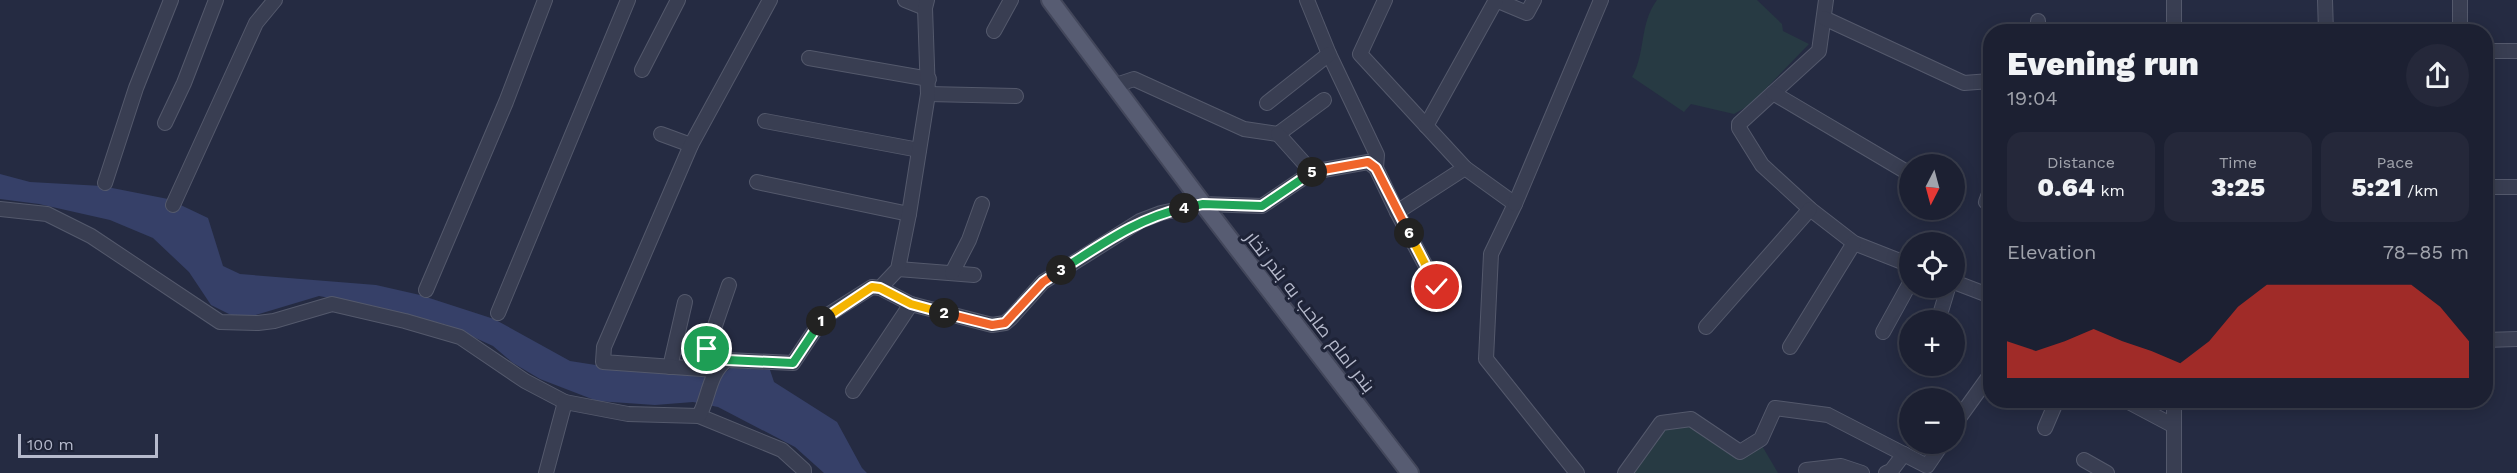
<!DOCTYPE html>
<html lang="en">
<head>
<meta charset="utf-8">
<style>
  :root { --surface:#1c2032; --page:#25283a; --text:#f1f3f6; --muted:#a0a3ac; --line:#3a3e4d; --accent:#d93025 }
  body { margin:0; font-family:"Work Sans",Cairo,sans-serif; background:var(--page); color:var(--text); height:100vh; display:flex; flex-direction:column; font-size:22px; white-space:nowrap }
  * { box-sizing:border-box; margin:0 }
  p { font-size:20px; color:var(--muted) }
  .icon { flex:none; width:33px; height:33px; fill:none; stroke:currentColor; stroke-width:2; stroke-linecap:round; stroke-linejoin:round }
  .map { position:relative; flex:1; overflow:hidden }
  .panel { position:absolute; left:1983px; top:24px; width:510px; height:384px; display:flex; flex-direction:column; background:var(--surface); border-radius:24px; box-shadow:0 3px 15px #0003,0 0 0 2px var(--line) }
  .panel>* { flex:none }
  .needle { width:39px; rotate:186deg }
  .fabs { position:absolute; left:1899px; top:154px; display:grid; gap:12px }
  .fabs a { display:grid; place-items:center; width:66px; height:66px; border-radius:50%; background:var(--surface); box-shadow:0 3px 15px #0003,0 0 0 2px var(--line); font-size:30px }
  .scale { position:absolute; left:18px; bottom:15px; width:140px; box-sizing:border-box; padding-left:6px; border:3px solid #b6bacc; border-top:0; font-size:16px; line-height:21px; white-space:nowrap; color:#b6bacc; -webkit-text-stroke:4px #1e2337; paint-order:stroke }
  .pin { position:absolute; display:grid; place-items:center; width:51px; height:51px; color:#fff; margin:-26px; border:3px solid #fff; border-radius:50%; box-shadow:0 2px 6px #0007 }
  .km { position:absolute; width:30px; height:30px; margin:-15px; border-radius:50%; background:#222; color:#fff; font-size:16px; line-height:30px; text-align:center }
  .round { display:grid; place-items:center; flex:none; width:63px; height:63px; border-radius:32px; background:var(--page) }
  .headline { display:flex; align-items:center; justify-content:space-between; height:102px; padding:0 24px }
  h1 { font-size:33px; font-weight:800; line-height:45px }
  .stats { display:grid; grid-template-columns:repeat(3,1fr); gap:9px; height:102px; padding:6px 24px }
  .stats div { display:grid; align-content:center; border-radius:15px; background:var(--page); text-align:center }
  .stats b { font-size:26px; font-weight:800 }
  .stats small { font-size:16px; font-weight:400 }
  .stats p { font-size:16px }
  .chart { height:168px; padding:12px 24px }
  .chart p { display:flex; justify-content:space-between }
  .chart svg { width:100%; height:108px; margin-top:6px; fill:var(--accent); opacity:.7 }
  .map>svg:first-child { display:block }
</style>
</head>
<body>
<div class="map">
<svg width="2517" height="473" viewBox="0 0 2517 473">
  <rect width="100%" height="100%" fill="#252b42"/>
  <g fill="#273a43">
    <path d="M1657 0H1757L1782 24 1783 31 1809 44 1750 105 1734 114 1691 104 1684 112 1632 77C1646 53 1639 24 1657 0Z"/>
    <polygon points="1692,422 1737,458 1758,439 1778,473 1627,473 1662,426"/>
  </g>
  <polygon fill="#364068" points="0,174 30,182 102,186 168,199 208,218 223,266 240,274 376,285 420,295 494,319 570,361 640,372 697,369 721,375 731,368 770,370 774,382 837,422 862,468 867,473 824,473 795,447 718,407 693,402 655,405 597,401 540,379 513,363 493,346 447,325 374,306 319,296 249,317 233,316 211,305 189,272 153,238 110,220 39,204 0,199"/>
  <g fill="none" stroke-linecap="round" stroke-linejoin="round">
    <g stroke="#54596c" stroke-width="16">
      <g id="minor">
        <polyline points="905,0 925,8"/>
        <polyline points="1307,0 1329,54 1377,155 1376,168 1397,212 1465,168 1515,204 1491,254 1486,359 1577,473"/>
        <polyline points="1385,0 1360,54 1465,168"/>
        <polyline points="1496,0 1527,13 1534,0"/>
        <polyline points="1826,0 1819,51 1739,124 1739,128 1762,165 1810,209 1854,243 1910,265"/>
        <polyline points="2325,0 2326,32"/>
        <polyline points="2460,0 2460,32"/>
        <polyline points="1824,18 1964,83 1990,81"/>
        <polyline points="2038,21 2038,32"/>
        <polyline points="994,31 1011,0"/>
        <polyline points="2174,32 2174,0"/>
        <polyline points="2486,51 2517,51"/>
        <polyline points="809,58 929,79"/>
        <polyline points="642,70 678,0"/>
        <polyline points="1113,86 1134,79 1244,129 1278,134 1324,100"/>
        <polyline points="1773,93 1910,174"/>
        <polyline points="928,94 1016,96"/>
        <polyline points="1267,103 1329,54"/>
        <polyline points="765,121 919,150"/>
        <polyline points="165,123 184,83 216,0"/>
        <polyline points="1426,126 1496,0"/>
        <polyline points="661,134 691,145"/>
        <polyline points="1278,134 1312,172"/>
        <polyline points="757,182 909,214"/>
        <polyline points="105,183 136,88 171,0"/>
        <polyline points="2486,187 2517,187"/>
        <polyline points="1990,191 1986,202 1990,205"/>
        <polyline points="1515,204 1601,0"/>
        <polyline points="173,205 256,23 275,0"/>
        <polyline points="0,209 47,214 91,236 220,322 258,323 274,321 332,304 405,321 460,337 525,381 565,402"/>
        <polyline points="1397,212 1437,287"/>
        <polyline points="898,269 974,275"/>
        <polyline points="952,273 969,240 982,204"/>
        <polyline points="1954,282 1988,295 1990,292"/>
        <polyline points="880,288 898,269 909,214 928,94 925,8 927,0"/>
        <polyline points="426,290 506,102 545,0"/>
        <polyline points="498,313 628,0"/>
        <polyline points="1938,321 1948,288"/>
        <polyline points="1706,327 1810,209"/>
        <polyline points="1883,332 1910,283"/>
        <polyline points="2486,340 2517,339"/>
        <polyline points="1790,347 1854,243"/>
        <polyline points="727,360 707,349 729,285"/>
        <polyline points="670,367 685,302"/>
        <polyline points="716,370 603,362 604,347 691,145 770,0"/>
        <polyline points="853,391 911,304"/>
        <polyline points="2125,400 2174,426"/>
        <polyline points="699,416 782,450 804,470 804,473"/>
        <polyline points="1954,425 1990,375"/>
        <polyline points="2045,428 2057,400"/>
        <polyline points="2084,460 2107,473"/>
        <polyline points="1806,470 1841,466 1862,473"/>
        <path d="M546 473 565 402 628 414 699 416C709 398 709 372 727 360L793 363 823 318 872 287 880 288 911 304 992 325 1005 323 1011 318 1043 282 1140 221 1161 213 1203 204 1262 206 1312 172 1368 162 1376 168"/>
        <polyline points="1625,473 1661,423 1691,419 1740,452 1761,439 1775,408 1828,415 1927,466 1942,444"/>
        <polyline points="1886,473 1891,471 1904,454"/>
        <polyline points="2174,473 2174,400"/>
      </g>
    </g>
    <g stroke="#43475b" stroke-width="20">
      <polyline id="major" points="1050,0 1203,204 1410,473"/>
    </g>
    <use href="#minor" stroke="#393e52" stroke-width="14"/>
    <use href="#major" stroke="#575c72" stroke-width="16"/>
  </g>
  <g fill="none" stroke-linecap="round" stroke-linejoin="round">
    <g stroke="#fff" stroke-width="12">
      <polyline id="split-1" points="707,349 727,360 793,363 821,321"/>
    </g>
    <g stroke="#fff" stroke-width="12">
      <polyline id="split-2" points="821,321 872,287 880,288 911,304 944,313"/>
    </g>
    <g stroke="#fff" stroke-width="12">
      <polyline id="split-3" points="944,313 992,325 1005,323 1043,282 1061,270"/>
    </g>
    <g stroke="#fff" stroke-width="12">
      <path id="split-4" d="M1061 270C1100 246 1137 218 1184 208"/>
    </g>
    <g stroke="#fff" stroke-width="12">
      <polyline id="split-5" points="1184,208 1203,204 1262,206 1312,172"/>
    </g>
    <g stroke="#fff" stroke-width="12">
      <polyline id="split-6" points="1312,172 1368,162 1376,168 1409,233"/>
    </g>
    <g stroke="#fff" stroke-width="12">
      <polyline id="split-7" points="1409,233 1437,287"/>
    </g>
    <use href="#split-1" stroke="#22a559" stroke-width="8"/>
    <use href="#split-2" stroke="#f5b400" stroke-width="8"/>
    <use href="#split-3" stroke="#f0652b" stroke-width="8"/>
    <use href="#split-4" stroke="#22a559" stroke-width="8"/>
    <use href="#split-5" stroke="#22a559" stroke-width="8"/>
    <use href="#split-6" stroke="#f0652b" stroke-width="8"/>
    <use href="#split-7" stroke="#f5b400" stroke-width="8"/>
  </g>
  <g text-anchor="middle" stroke-width="6" stroke-linejoin="round" paint-order="stroke">
    <g font-size="18" fill="#b6bacc" stroke="#1e2337">
      <text transform="translate(1310 312) rotate(52)" y="6">بندر امام صاحب به بندر تخار</text>
    </g>
  </g>
</svg>
<div class="fabs">
<a><svg class="needle" viewBox="-14 -14 28 28"><path d="M0-13l5 13h-10z" fill="#e53935"/><path d="M0 13l5-13h-10z" fill="#a0a3ac"/></svg></a>
<a><svg class="icon" aria-label="locate" viewBox="0 0 24 24"><circle cx="12" cy="12" r="6"/><path d="M12 2v4M12 18v4M2 12h4M18 12h4"/></svg></a>
<a>+</a>
<a>−</a>
</div>
<div class="scale">100 m</div>
<div class="pin" style="left:707px;top:349px;background:#1e9e55"><svg class="icon" aria-label="arrive" viewBox="0 0 24 24"><path d="M6 21V4h12l-3 4 3 4H6"/></svg></div>
<div class="pin" style="left:1437px;top:287px;background:#d93025"><svg class="icon" aria-label="check" viewBox="0 0 24 24"><path d="M5 12l5 5 9-10"/></svg></div>
<b class="km" style="left:821px;top:321px">1</b>
<b class="km" style="left:944px;top:313px">2</b>
<b class="km" style="left:1061px;top:270px">3</b>
<b class="km" style="left:1184px;top:208px">4</b>
<b class="km" style="left:1312px;top:172px">5</b>
<b class="km" style="left:1409px;top:233px">6</b>
<section class="panel">
<div class="headline"><div><h1>Evening run</h1><p>19:04</p></div><a class="round"><svg class="icon" aria-label="share" viewBox="0 0 24 24"><path d="M12 15V3M7 8l5-5 5 5M5 13v7h14v-7"/></svg></a></div>
<div class="stats">
<div><p>Distance</p><b>0.64<small> km</small></b></div>
<div><p>Time</p><b>3:25</b></div>
<div><p>Pace</p><b>5:21<small> /km</small></b></div>
</div>
<div class="chart"><p><span>Elevation</span>78–85 m</p>
<svg viewBox="0 0 160 44" preserveAspectRatio="none"><path d="M0 44V29L10 33L20 29L30 24L40 29L50 33L60 38L70 29L80 15L90 6L100 6L110 6L120 6L130 6L140 6L150 15L160 29V44z"/></svg>
</div>
</section>
</div>
</body>
</html>
